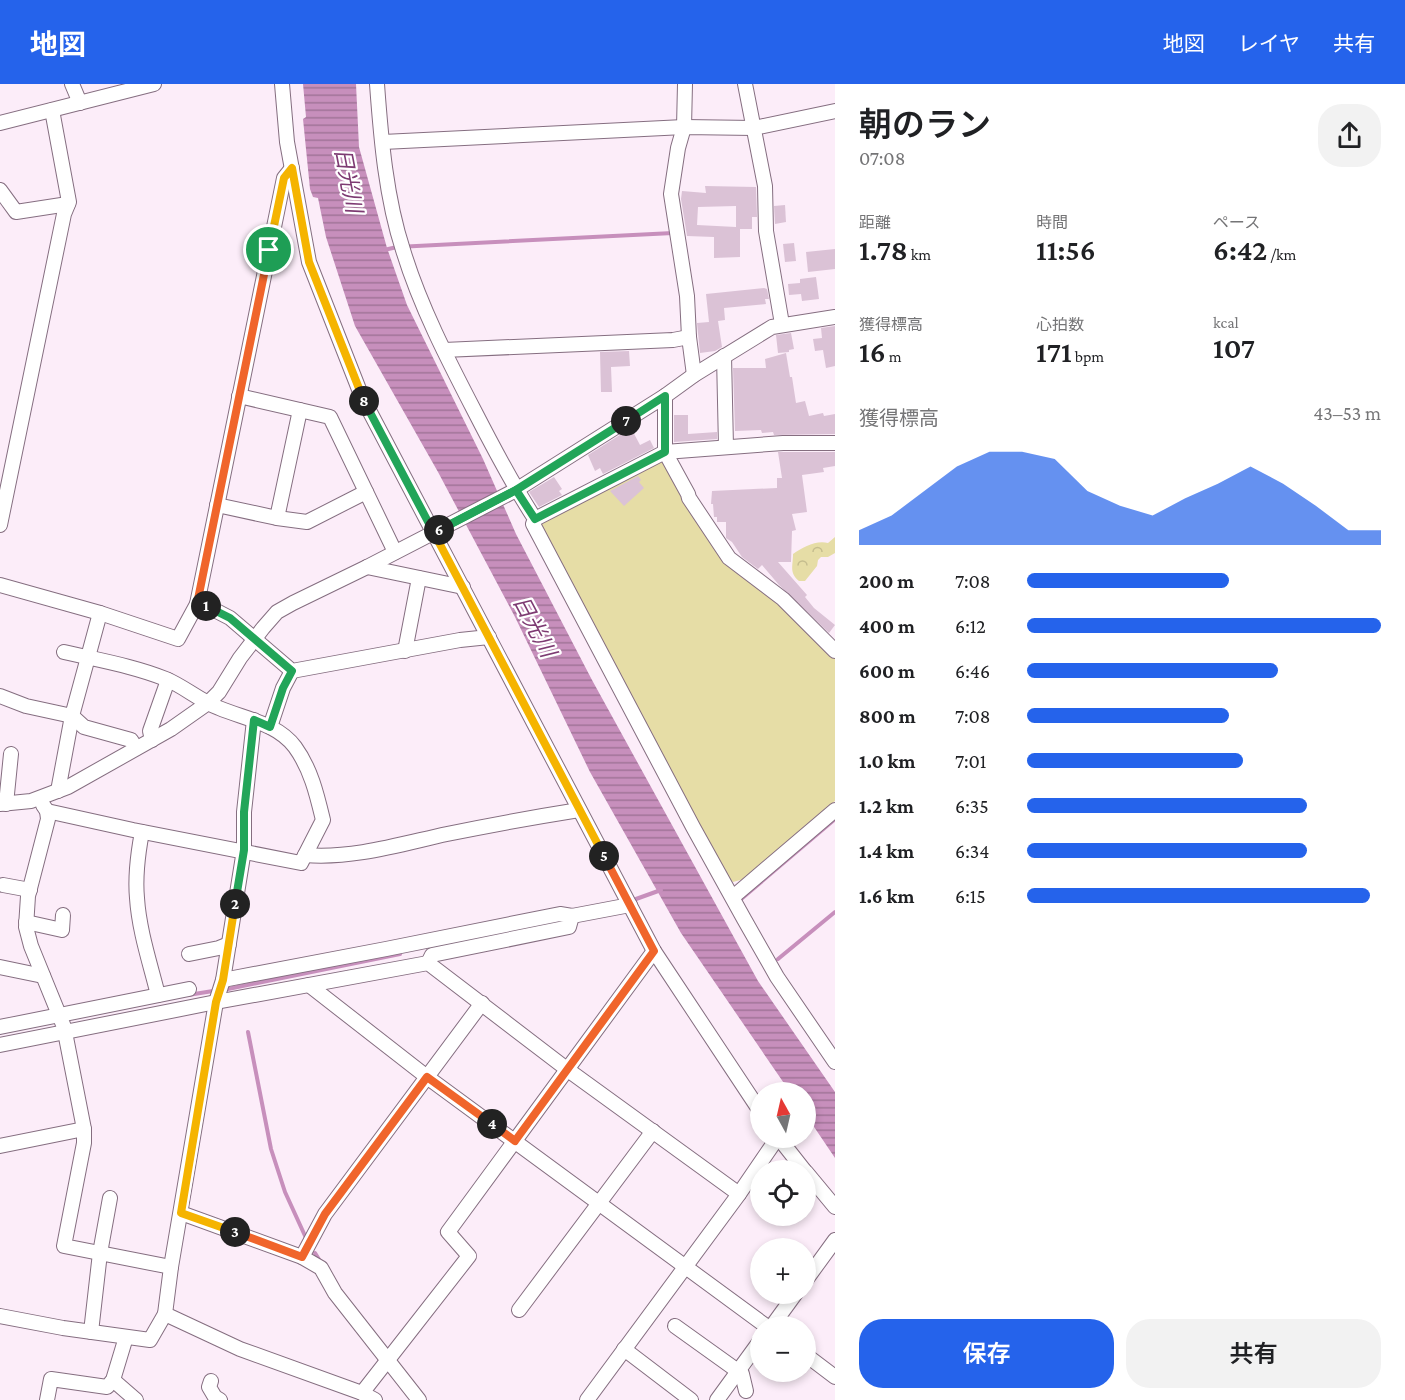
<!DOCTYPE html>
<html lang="ja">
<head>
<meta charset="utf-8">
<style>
  :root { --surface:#fff; --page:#f2f2f2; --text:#202124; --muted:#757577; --accent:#2563eb }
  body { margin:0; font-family:"Crimson Pro","Noto Sans JP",serif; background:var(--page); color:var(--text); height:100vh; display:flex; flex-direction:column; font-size:22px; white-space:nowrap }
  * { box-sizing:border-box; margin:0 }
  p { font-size:20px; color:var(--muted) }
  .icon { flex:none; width:33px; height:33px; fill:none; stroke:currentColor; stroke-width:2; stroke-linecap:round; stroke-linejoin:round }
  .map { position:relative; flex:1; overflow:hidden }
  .drawer { display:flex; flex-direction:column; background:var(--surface); width:570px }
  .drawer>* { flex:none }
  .needle { width:39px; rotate:352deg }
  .buttons { position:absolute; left:750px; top:998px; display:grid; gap:12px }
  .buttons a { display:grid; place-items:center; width:66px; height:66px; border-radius:50%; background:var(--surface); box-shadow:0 3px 9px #0003; font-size:30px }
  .pin { position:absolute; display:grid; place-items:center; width:51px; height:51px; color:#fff; margin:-26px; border:3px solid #fff; border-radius:50%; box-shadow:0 2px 6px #0007 }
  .km { position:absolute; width:30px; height:30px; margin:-15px; border-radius:50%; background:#222; color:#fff; font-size:16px; line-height:30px; text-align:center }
  .round { display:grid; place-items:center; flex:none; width:63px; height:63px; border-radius:24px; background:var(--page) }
  .headline { display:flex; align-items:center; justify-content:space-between; height:102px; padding:0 24px }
  h1 { font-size:33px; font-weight:600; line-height:45px }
  .metrics { display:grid; grid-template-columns:repeat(3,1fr); gap:9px; height:102px; padding:6px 24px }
  .metrics div { display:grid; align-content:center }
  .metrics b { font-size:30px; font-weight:600 }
  .metrics small { font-size:16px; font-weight:400 }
  .metrics p { font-size:16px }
  .chart { height:168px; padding:12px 24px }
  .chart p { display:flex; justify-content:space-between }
  .chart svg { width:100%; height:108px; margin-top:6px; fill:var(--accent); opacity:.7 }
  .button { display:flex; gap:12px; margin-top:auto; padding:12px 24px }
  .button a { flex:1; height:69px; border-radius:24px; background:var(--accent); color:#fff; font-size:24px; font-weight:600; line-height:69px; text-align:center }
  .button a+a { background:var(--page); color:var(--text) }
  ul { padding:0 24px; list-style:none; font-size:20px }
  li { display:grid; grid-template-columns:96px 72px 1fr; align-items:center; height:45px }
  li i { height:15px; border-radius:8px; background:var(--accent) }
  header { display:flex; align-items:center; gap:36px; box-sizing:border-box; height:84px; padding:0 30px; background:var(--accent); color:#fff }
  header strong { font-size:28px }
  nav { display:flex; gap:33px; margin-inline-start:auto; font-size:21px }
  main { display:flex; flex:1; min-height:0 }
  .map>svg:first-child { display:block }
</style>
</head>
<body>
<header>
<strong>地図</strong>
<nav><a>地図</a><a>レイヤ</a><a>共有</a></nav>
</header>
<main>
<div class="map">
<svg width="835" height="1316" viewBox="0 0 835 1316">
  <defs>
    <pattern id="forest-crowns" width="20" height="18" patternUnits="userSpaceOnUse" patternTransform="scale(1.5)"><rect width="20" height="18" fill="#e6dda6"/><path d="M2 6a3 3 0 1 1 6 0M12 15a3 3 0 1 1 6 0" fill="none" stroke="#c5bd8e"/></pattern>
    <pattern id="water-rules" width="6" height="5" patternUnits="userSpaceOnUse" patternTransform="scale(1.5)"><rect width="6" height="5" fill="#c78fbc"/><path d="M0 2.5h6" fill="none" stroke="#a17498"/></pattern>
  </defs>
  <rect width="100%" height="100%" fill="#fcedf9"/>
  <path fill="url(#forest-crowns)" d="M835 453V469L828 473H821L818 476 817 482 805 497H799C789 489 793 482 793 470 803 463 816 456 828 459Z"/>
  <polygon fill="#e6dda6" points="663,373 685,411 682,414 715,462 835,571 835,717 744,795 733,798 726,790 541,443 541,439"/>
  <polygon fill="url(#water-rules)" points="303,0 356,0 359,63 387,164 407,221 483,375 516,450 592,596 758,897 835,1008 835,1074 806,1031 806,1008 790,1008 681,849 590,688 515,533 438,388 355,242 326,153 318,114 313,113 310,105 303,35 306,33"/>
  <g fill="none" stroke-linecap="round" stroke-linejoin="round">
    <g stroke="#c78fbc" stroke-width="4">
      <polyline points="384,166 397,163 673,149"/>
      <polyline points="636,815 661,806"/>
      <polyline points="740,816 835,735"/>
      <polyline points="778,875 835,828"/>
      <polyline points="228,905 400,870"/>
      <polyline points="188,911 213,907"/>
      <polyline points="248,948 271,1065 285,1108 306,1154"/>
      <polyline points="315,1169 320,1177"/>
    </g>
  </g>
  <g fill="#dbc2d6" fill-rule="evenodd">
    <path d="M705 102 756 103 757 133H752V145H740V173L714 174V153L687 152 681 115 682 107 706 109ZM736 122V143L697 141 698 123Z"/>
    <polygon points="785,121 786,138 775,140 774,122"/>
    <polygon points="794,159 796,177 785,178 783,160"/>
    <polygon points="835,165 835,185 808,188 806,168"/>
    <polygon points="816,193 819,215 802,217 801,210 789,211 788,200 800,199 800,195"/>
    <polygon points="764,204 767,205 769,215 765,215 766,220 724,224 725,236 718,237 722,263 715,267 700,269 697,239 709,238 706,210"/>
    <polygon points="835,242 835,282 826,284 823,266 815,267 813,255 822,254 821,244"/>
    <polygon points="791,249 794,265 789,266 789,268 778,269 776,251"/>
    <polygon points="629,267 630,282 611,283 612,308 601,308 600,268"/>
    <polygon points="786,269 790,293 792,293 796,319 805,317 809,332 823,329 824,332 835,330 835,350 774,351 773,348 762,349 761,346 735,347 733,284 766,284 765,275"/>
    <polygon points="674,331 688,331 688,350 717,348 717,355 674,358"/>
    <polygon points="631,344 640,361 650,356 654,364 603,390 600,384 595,387 588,371"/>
    <polygon points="778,368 835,368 835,382 823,384 824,388 802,391 807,428 792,430 796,446 792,447 791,478 778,478 807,511 805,513 814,524 835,541 829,549 779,501 762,481 758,485 742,473 732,458 726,454 726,438 717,438 717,433 714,433 713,420 711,420 712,407 777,404 777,394 782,394"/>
    <polygon points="638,392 641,396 639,398 644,404 624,422 610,407"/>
    <polygon points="554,393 562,405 559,407 562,411 539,423 529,408"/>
  </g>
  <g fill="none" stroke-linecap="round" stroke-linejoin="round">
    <g stroke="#856e80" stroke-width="16">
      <g id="street">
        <polyline points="72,0 80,19"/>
        <polyline points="282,0 287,58 309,178 362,313 654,867 760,1027"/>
        <path d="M377 0C381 55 386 114 403 166 420 222 448 276 475 328 494 365 513 401 535 435L533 440 693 743 744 835 777 893 835 978"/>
        <polyline points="685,0 684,43 678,64 671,110 687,212 689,253 694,291"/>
        <polyline points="745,0 765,102 766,147 782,240"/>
        <polyline points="0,39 154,0"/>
        <polyline points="383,58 684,43 754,44 835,27"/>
        <polyline points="0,106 16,128 68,120"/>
        <polyline points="444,266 673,256 689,253"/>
        <polyline points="724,272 726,363"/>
        <polyline points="239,312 330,333 395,468"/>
        <polyline points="665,312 665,368 688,410 689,414 729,474 783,515 835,567"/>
        <polyline points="217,421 277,434 307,438 366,408"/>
        <polyline points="277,434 300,326"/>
        <polyline points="535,435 665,368 783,359 835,359"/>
        <polyline points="0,441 64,130 69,118 52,26"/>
        <polyline points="367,483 463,503"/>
        <polyline points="0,501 100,529 178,555 197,520 201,519 230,534 292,587 460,556 489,553"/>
        <polyline points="197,520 284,94 292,84"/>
        <polyline points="405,567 419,494"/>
        <polyline points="0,612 26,622 72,632 100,529"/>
        <polyline points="72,632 84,643 131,656 136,664"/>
        <polyline points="254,636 244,728 244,766 223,896 216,918 171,1183 165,1230 240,1265 362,1309 375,1316"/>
        <polyline points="270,643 283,604 292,587"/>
        <polyline points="152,656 150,647 168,596"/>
        <polyline points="58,707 72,632"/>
        <polyline points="0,720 31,717 68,703 171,645 208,619 219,608 240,574 263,544 277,528 293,519 367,483 516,406 665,312 694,291 772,243 835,233"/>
        <polyline points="6,720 11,670"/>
        <polyline points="43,721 47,727 48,735 28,812 26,843 31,862 64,943 84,1045 84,1059 64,1162 171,1183"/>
        <path d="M47 727 133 746 301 779 323 736C317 711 311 685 295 663 277 639 245 635 219 624 200 617 185 603 166 595 134 582 98 576 64 568"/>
        <path d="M142 748C138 769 135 792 137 814 139 846 150 879 158 911"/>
        <path d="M305 771C353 775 401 760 447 750 491 741 535 733 579 726"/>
        <polyline points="3,801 30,806"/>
        <polyline points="733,813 835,726"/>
        <polyline points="26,838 62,846 63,831"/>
        <polyline points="189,870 219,864 229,860"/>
        <polyline points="428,879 432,871 569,843 572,832"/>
        <polyline points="0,883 43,892"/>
        <polyline points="223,896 386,865 560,830 572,832 630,821"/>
        <polyline points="309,901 427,993 766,1242"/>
        <polyline points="0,943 189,905"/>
        <polyline points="0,961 216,918 428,879 568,986 739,1110"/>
        <polyline points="778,1053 804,1086"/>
        <polyline points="0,1062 84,1045"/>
        <polyline points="806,1088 835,1123"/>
        <polyline points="181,1129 302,1173 325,1130 482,919"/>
        <polyline points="302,1173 321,1184 335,1209 419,1316"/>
        <polyline points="806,1196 835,1156"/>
        <polyline points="519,1226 653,1047"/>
        <polyline points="0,1232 63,1244 150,1256 165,1230"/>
        <polyline points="675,1242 742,1290 746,1307"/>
        <polyline points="772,1242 796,1209"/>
        <polyline points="91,1248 100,1169 110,1114"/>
        <polyline points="624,1265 691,1316"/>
        <polyline points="806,1271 835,1293"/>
        <polyline points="113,1296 136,1316"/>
        <polyline points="211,1297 209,1303 215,1313 220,1316"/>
        <polyline points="362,1309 469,1172 448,1148 654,867"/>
        <polyline points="47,1316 51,1295 107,1303 113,1296 126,1253"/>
        <polyline points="587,1316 739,1110 778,1053"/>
        <polyline points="717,1316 760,1257"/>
      </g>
    </g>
    <use href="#street" stroke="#fff" stroke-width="14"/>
  </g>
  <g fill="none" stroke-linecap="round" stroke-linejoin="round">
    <g stroke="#fff" stroke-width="12">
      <polyline id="split-1" points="206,522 201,519 197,520 269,166"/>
    </g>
    <g stroke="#fff" stroke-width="12">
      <polyline id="split-2" points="206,522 230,534 292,587 283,604 270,643 254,636 244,728 244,766 235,820"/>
    </g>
    <g stroke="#fff" stroke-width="12">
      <polyline id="split-3" points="235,1148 181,1129 216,918 223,896 235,820"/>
    </g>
    <g stroke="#fff" stroke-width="12">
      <polyline id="split-4" points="235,1148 302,1173 325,1130 427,993 492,1040"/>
    </g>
    <g stroke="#fff" stroke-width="12">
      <polyline id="split-5" points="492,1040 515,1057 654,867 604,772"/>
    </g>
    <g stroke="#fff" stroke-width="12">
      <polyline id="split-6" points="439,446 434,449 604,772"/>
    </g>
    <g stroke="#fff" stroke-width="12">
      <polyline id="split-7" points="439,446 516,406 535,435 665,368 665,312 626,337"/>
    </g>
    <g stroke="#fff" stroke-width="12">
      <polyline id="split-8" points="364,317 434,449 516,406 626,337"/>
    </g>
    <g stroke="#fff" stroke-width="12">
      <polyline id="split-9" points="269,166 284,94 292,84 309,178 364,317"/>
    </g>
    <use href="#split-1" stroke="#f0652b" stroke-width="8"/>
    <use href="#split-2" stroke="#22a559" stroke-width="8"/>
    <use href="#split-3" stroke="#f5b400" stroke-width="8"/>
    <use href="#split-4" stroke="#f0652b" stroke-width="8"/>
    <use href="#split-5" stroke="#f0652b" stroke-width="8"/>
    <use href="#split-6" stroke="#f5b400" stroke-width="8"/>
    <use href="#split-7" stroke="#22a559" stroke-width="8"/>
    <use href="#split-8" stroke="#22a559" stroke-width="8"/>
    <use href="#split-9" stroke="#f5b400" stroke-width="8"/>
  </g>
  <g text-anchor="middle" stroke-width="4.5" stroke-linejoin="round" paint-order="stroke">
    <g font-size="22" font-style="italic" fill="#7d3a72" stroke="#fff">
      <text transform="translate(349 96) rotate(79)" y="8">日光川</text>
      <text transform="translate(535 542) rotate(62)" y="8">日光川</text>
    </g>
  </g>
</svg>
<div class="buttons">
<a><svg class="needle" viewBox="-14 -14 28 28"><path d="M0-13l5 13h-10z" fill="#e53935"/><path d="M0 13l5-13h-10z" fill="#757577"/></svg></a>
<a><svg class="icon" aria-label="locate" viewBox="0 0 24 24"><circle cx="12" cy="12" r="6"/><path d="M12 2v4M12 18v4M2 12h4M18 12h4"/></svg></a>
<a>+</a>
<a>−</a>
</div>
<div class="pin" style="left:269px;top:166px;background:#1e9e55"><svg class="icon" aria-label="arrive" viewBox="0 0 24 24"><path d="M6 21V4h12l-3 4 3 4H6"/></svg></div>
<b class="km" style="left:206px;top:522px">1</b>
<b class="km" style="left:235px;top:820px">2</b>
<b class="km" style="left:235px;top:1148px">3</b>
<b class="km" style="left:492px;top:1040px">4</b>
<b class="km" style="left:604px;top:772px">5</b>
<b class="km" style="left:439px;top:446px">6</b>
<b class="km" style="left:626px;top:337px">7</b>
<b class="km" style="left:364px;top:317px">8</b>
</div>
<section class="drawer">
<div class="headline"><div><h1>朝のラン</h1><p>07:08</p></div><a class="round"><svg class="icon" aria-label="share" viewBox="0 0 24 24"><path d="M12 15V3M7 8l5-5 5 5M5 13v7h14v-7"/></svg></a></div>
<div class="metrics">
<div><p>距離</p><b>1.78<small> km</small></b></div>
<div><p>時間</p><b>11:56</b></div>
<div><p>ペース</p><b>6:42<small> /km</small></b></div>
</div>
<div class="metrics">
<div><p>獲得標高</p><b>16<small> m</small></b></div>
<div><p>心拍数</p><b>171<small> bpm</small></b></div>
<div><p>kcal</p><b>107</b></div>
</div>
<div class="chart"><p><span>獲得標高</span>43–53 m</p>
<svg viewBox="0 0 160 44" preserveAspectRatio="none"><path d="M0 44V38L10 32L20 22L30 12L40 6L50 6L60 9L70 22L80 28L90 32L100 25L110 19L120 12L130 19L140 28L150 38L160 38V44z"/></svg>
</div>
<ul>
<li><b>200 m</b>7:08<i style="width:57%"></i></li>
<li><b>400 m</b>6:12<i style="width:100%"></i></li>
<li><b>600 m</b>6:46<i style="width:71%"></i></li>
<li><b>800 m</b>7:08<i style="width:57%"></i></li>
<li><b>1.0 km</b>7:01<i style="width:61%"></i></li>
<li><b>1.2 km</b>6:35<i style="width:79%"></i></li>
<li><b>1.4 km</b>6:34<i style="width:79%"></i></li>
<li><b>1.6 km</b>6:15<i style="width:97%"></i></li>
</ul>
<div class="button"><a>保存</a><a>共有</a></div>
</section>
</main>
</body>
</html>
